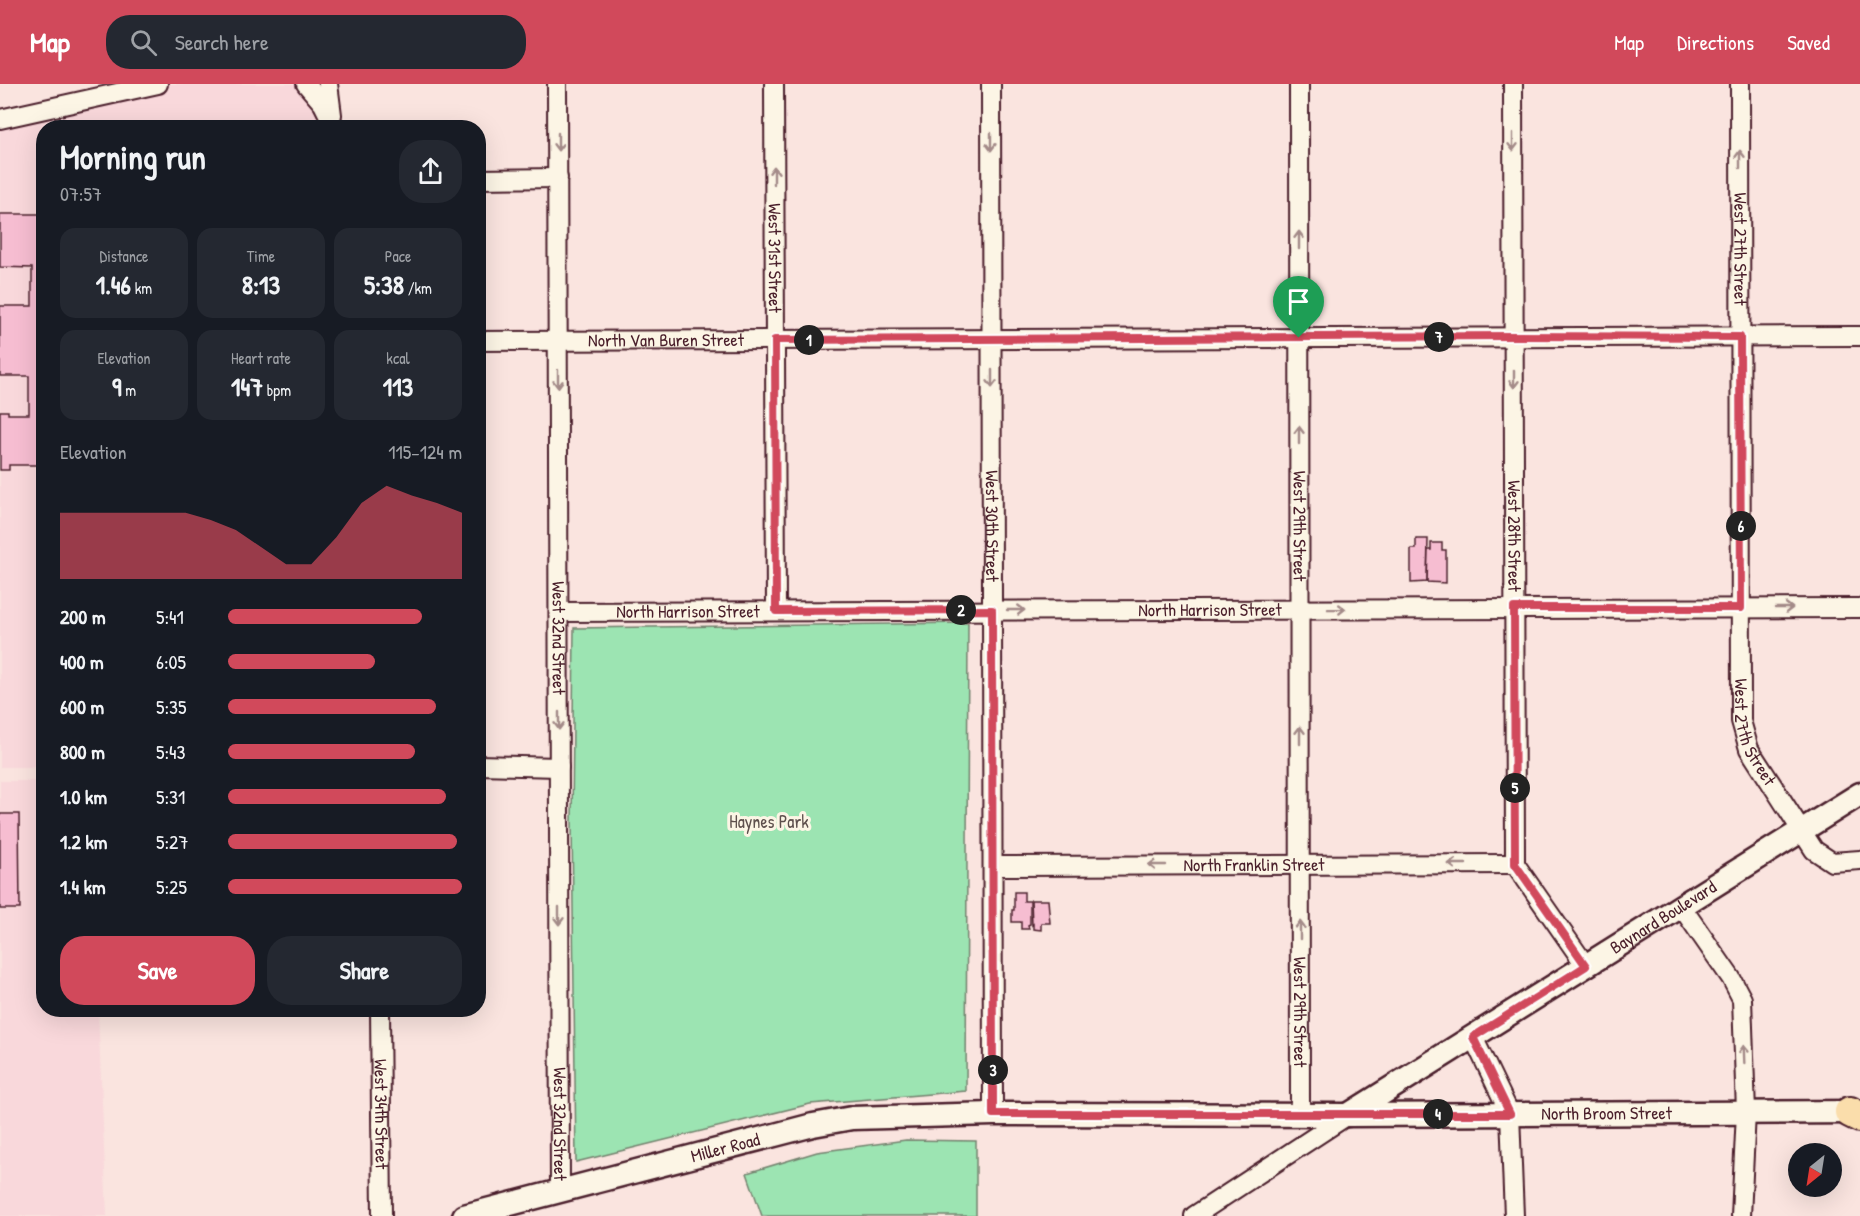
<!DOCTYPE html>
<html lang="en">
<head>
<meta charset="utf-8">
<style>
  :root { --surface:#171b24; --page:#242831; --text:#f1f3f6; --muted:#9ea1a6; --accent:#d1495b }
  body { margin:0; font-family:"Patrick Hand",sans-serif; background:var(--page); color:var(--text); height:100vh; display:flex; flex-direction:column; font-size:22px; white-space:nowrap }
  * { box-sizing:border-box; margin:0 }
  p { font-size:20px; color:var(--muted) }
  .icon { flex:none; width:33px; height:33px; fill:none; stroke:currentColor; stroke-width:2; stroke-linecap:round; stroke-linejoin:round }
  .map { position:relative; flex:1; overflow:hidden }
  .drawer { position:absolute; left:36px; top:36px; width:450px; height:897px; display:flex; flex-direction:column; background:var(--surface); border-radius:24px; box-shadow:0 6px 24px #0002 }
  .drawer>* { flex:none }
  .needle { width:39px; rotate:210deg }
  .tools { position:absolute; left:1788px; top:1059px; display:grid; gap:12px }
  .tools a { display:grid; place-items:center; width:54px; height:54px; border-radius:50%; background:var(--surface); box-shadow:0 6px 24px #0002; font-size:30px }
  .pin { position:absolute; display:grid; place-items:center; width:51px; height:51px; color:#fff; margin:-62px -26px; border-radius:50% 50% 50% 0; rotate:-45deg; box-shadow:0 0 6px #0007 }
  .pin .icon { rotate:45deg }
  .km { position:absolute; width:30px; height:30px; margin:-15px; border-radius:50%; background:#222; color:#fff; font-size:16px; line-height:30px; text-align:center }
  .round { display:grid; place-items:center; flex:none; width:63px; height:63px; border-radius:24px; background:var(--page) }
  .overview { display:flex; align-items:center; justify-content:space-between; height:102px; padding:0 24px }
  h1 { font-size:33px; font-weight:700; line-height:45px }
  .metrics { display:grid; grid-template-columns:repeat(3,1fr); gap:9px; height:102px; padding:6px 24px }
  .metrics div { display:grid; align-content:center; border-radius:15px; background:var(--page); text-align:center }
  .metrics b { font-size:26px; font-weight:700 }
  .metrics small { font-size:16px; font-weight:400 }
  .metrics p { font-size:16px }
  .chart { height:168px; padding:12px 24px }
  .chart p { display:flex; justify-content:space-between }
  .chart svg { width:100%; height:108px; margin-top:6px; fill:var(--accent); opacity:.7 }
  .cta { display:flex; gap:12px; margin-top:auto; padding:12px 24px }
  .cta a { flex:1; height:69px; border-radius:24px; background:var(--accent); color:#fff; font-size:24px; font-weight:700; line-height:69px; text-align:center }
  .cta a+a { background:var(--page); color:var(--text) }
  ul { padding:0 24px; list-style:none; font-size:20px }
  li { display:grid; grid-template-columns:96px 72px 1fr; align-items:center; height:45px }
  li i { height:15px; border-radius:8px; background:var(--accent) }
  header { display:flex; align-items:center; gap:36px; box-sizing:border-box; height:84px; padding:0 30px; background:var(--accent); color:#fff }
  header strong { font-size:28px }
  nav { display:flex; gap:33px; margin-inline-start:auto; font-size:21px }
  .search { width:420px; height:54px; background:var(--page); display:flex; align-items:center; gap:15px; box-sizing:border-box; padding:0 21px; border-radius:24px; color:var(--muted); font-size:22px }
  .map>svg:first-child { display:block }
</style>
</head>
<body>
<header>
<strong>Map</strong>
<div class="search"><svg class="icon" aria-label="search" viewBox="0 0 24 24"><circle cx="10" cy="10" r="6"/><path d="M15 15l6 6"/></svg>Search here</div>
<nav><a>Map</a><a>Directions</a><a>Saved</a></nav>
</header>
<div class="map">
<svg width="1860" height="1132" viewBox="0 0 1860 1132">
  <rect width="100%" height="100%" fill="#fae4df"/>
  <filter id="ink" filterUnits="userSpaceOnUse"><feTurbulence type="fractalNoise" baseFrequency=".0167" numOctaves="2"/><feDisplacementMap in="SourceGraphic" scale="12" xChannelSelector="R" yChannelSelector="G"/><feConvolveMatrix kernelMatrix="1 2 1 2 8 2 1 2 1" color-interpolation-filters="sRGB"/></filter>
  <g filter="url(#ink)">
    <g fill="#f9d8db">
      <polygon points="161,0 306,0 332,43 44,44 43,683 0,683 0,35"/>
      <polygon points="0,697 43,697 44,926 98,926 107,1132 0,1132"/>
    </g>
    <g fill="#9ce4b2" stroke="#73826e" stroke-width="1.5">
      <polygon points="968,539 966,1007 810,1020 576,1078 572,738 574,544"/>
      <polygon points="906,1056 976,1057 976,1132 762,1132 747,1089 817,1068"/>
    </g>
    <g fill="#f6bdd1" stroke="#4a1f2b" stroke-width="1.5">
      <polygon points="0,130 44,130 44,381 9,381 9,386 0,386 0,327 8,327 8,330 29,330 29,292 0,292 0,222 32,222 32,184 0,183"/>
      <polygon points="1416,455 1428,455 1427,498 1411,499 1411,465 1416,465"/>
      <polygon points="1431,459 1442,459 1442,466 1446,466 1446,499 1427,498 1428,466 1431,466"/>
      <polygon points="0,730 19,730 20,825 0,825"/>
      <polygon points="1014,808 1024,808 1024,817 1030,817 1030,840 1028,841 1029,845 1021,845 1021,838 1012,838 1012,826 1014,826"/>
      <polygon points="1031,816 1048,816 1050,839 1041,839 1041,846 1033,845 1033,840 1032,841"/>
    </g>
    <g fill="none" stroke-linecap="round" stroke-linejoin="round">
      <g stroke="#4a1f2b" stroke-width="22">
        <g id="minor">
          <polyline points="306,0 323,20 335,44"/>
          <polyline points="328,0 332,31"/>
          <path id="s1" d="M557 0 560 1108"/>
          <path id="s2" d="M774 0 776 527"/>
          <path id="s3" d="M991 0 993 1030"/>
          <path id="s4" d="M1299 0 1300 1030"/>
          <path id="s5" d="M1513 0 1515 780 1586 882"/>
          <path id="s6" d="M1740 0 1741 637 1749 665 1814 766 1832 778 1860 776"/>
          <polyline points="0,35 158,0"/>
          <polyline points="478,95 558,94"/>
          <path id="s7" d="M478 257 1860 252"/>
          <path id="s8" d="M559 528 1860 524"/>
          <polyline points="478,681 559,683"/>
          <path id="s9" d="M993 782 1515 780"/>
          <polyline points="1681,822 1731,894 1742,915 1746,1028 1741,1132"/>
          <path id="s10" d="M380 926 382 1132"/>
          <polyline points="1473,953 1510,1030 1514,1132"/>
          <polyline points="1194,1132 1348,1031"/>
        </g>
      </g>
      <g stroke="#4a1f2b" stroke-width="27">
        <g id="tertiary">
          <path id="s11" d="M1348 1031 1860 710"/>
          <path id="s12" d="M464 1132 813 1041 852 1034 993 1030 1348 1031 1860 1028"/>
        </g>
      </g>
      <g stroke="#4a1f2b" stroke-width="34">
        <polyline id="primary" points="1850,1028 1860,1033"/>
      </g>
      <use href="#minor" stroke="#fcf5e5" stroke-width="18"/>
      <use href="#tertiary" stroke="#fcf5e5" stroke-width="22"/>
      <use href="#primary" stroke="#faddab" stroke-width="30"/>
    </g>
    <defs><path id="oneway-shaft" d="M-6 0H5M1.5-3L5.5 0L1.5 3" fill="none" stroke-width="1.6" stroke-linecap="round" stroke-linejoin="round" transform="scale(1.5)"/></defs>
    <g stroke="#a38a88">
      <use href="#oneway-shaft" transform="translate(558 58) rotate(90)"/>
      <use href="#oneway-shaft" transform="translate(991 58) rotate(90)"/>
      <use href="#oneway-shaft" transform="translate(1513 58) rotate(90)"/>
      <use href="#oneway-shaft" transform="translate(1740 75) rotate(-90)"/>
      <use href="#oneway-shaft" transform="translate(774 91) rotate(-90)"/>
      <use href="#oneway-shaft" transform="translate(1299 156) rotate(-90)"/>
      <use href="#oneway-shaft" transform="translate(558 295) rotate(90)"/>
      <use href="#oneway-shaft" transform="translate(992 295) rotate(90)"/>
      <use href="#oneway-shaft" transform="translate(1514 295) rotate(90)"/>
      <use href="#oneway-shaft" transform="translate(1299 351) rotate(-90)"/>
      <use href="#oneway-shaft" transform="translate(1784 524)"/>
      <use href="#oneway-shaft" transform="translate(1337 525) rotate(-1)"/>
      <use href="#oneway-shaft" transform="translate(1016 526)"/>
      <use href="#oneway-shaft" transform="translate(559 637) rotate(90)"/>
      <use href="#oneway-shaft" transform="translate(1300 651) rotate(-90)"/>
      <use href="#oneway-shaft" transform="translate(1457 780) rotate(-180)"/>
      <use href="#oneway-shaft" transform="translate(1157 781) rotate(180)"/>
      <use href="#oneway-shaft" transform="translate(559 832) rotate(90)"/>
      <use href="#oneway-shaft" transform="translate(1300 846) rotate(-90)"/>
      <use href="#oneway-shaft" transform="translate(1744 970) rotate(-92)"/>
    </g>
  </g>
  <g fill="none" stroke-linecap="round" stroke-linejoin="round" filter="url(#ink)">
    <g stroke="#fff" stroke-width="12">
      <polygon id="route" points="1513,252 1740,253 1741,524 1514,524 1515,780 1586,882 1473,953 1510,1030 993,1030 992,526 776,527 775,256"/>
    </g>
    <use href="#route" stroke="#d1495b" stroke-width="8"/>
  </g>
  <g text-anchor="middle" stroke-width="6" stroke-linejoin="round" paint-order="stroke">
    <g font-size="18" fill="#4a1f2b" stroke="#fcf5e5">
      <text dy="6" stroke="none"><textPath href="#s6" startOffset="165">West 27th Street</textPath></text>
      <text dy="6" stroke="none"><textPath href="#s2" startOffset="174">West 31st Street</textPath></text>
      <text dy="6" stroke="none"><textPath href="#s7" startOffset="188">North Van Buren Street</textPath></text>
      <text dy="6" stroke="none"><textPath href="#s3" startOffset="442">West 30th Street</textPath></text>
      <text dy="6" stroke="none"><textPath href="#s4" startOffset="442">West 29th Street</textPath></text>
      <text dy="6" stroke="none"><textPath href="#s5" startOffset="452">West 28th Street</textPath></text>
      <text dy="6" stroke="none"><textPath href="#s8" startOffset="651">North Harrison Street</textPath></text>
      <text dy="6" stroke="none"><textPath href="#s8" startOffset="129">North Harrison Street</textPath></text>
      <text dy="6" stroke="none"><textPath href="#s1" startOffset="554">West 32nd Street</textPath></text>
      <text dy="6" stroke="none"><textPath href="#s6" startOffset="651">West 27th Street</textPath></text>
      <text dy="6" stroke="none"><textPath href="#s9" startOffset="261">North Franklin Street</textPath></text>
      <text dy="6" stroke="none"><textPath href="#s11" startOffset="372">Baynard Boulevard</textPath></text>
      <text dy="6" stroke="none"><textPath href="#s4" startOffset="928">West 29th Street</textPath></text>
      <text dy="6" stroke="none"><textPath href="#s10" startOffset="104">West 34th Street</textPath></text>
      <text dy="6" stroke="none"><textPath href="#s12" startOffset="1155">North Broom Street</textPath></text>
      <text dy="6" stroke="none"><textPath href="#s1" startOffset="1040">West 32nd Street</textPath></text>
      <text dy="6" stroke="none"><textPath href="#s12" startOffset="270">Miller Road</textPath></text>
    </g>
    <g font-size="18" fill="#5e504d" stroke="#fcf5e5">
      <text x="769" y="744">Haynes Park</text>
    </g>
  </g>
</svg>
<div class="tools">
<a><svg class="needle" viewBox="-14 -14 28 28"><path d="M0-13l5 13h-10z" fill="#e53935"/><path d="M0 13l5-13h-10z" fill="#9ea1a6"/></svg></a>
</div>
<div class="pin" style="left:1299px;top:254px;background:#1e9e55"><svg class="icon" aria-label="arrive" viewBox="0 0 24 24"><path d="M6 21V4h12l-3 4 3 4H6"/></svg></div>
<b class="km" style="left:809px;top:256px">1</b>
<b class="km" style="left:961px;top:526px">2</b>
<b class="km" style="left:993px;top:986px">3</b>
<b class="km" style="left:1438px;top:1030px">4</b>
<b class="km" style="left:1515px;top:704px">5</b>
<b class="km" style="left:1741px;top:442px">6</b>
<b class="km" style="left:1439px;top:253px">7</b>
<section class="drawer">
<div class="overview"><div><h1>Morning run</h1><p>07:57</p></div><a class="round"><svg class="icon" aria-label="share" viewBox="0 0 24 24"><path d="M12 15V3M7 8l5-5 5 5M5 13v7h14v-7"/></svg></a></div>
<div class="metrics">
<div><p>Distance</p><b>1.46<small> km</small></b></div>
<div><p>Time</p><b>8:13</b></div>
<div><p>Pace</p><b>5:38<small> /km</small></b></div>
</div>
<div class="metrics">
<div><p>Elevation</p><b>9<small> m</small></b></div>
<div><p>Heart rate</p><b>147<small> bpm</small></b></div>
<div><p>kcal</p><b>113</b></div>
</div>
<div class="chart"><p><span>Elevation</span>115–124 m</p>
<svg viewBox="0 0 160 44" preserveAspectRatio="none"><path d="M0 44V17L10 17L20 17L30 17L40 17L50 17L60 20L70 24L80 31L90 38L100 38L110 27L120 13L130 6L140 10L150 13L160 17V44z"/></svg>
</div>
<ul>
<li><b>200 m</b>5:41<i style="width:83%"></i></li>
<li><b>400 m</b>6:05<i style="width:63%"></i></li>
<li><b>600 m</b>5:35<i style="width:89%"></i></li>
<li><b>800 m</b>5:43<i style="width:80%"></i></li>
<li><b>1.0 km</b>5:31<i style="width:93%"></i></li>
<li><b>1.2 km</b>5:27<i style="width:98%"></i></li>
<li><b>1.4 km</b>5:25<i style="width:100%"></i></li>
</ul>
<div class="cta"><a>Save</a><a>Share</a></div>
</section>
</div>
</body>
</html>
